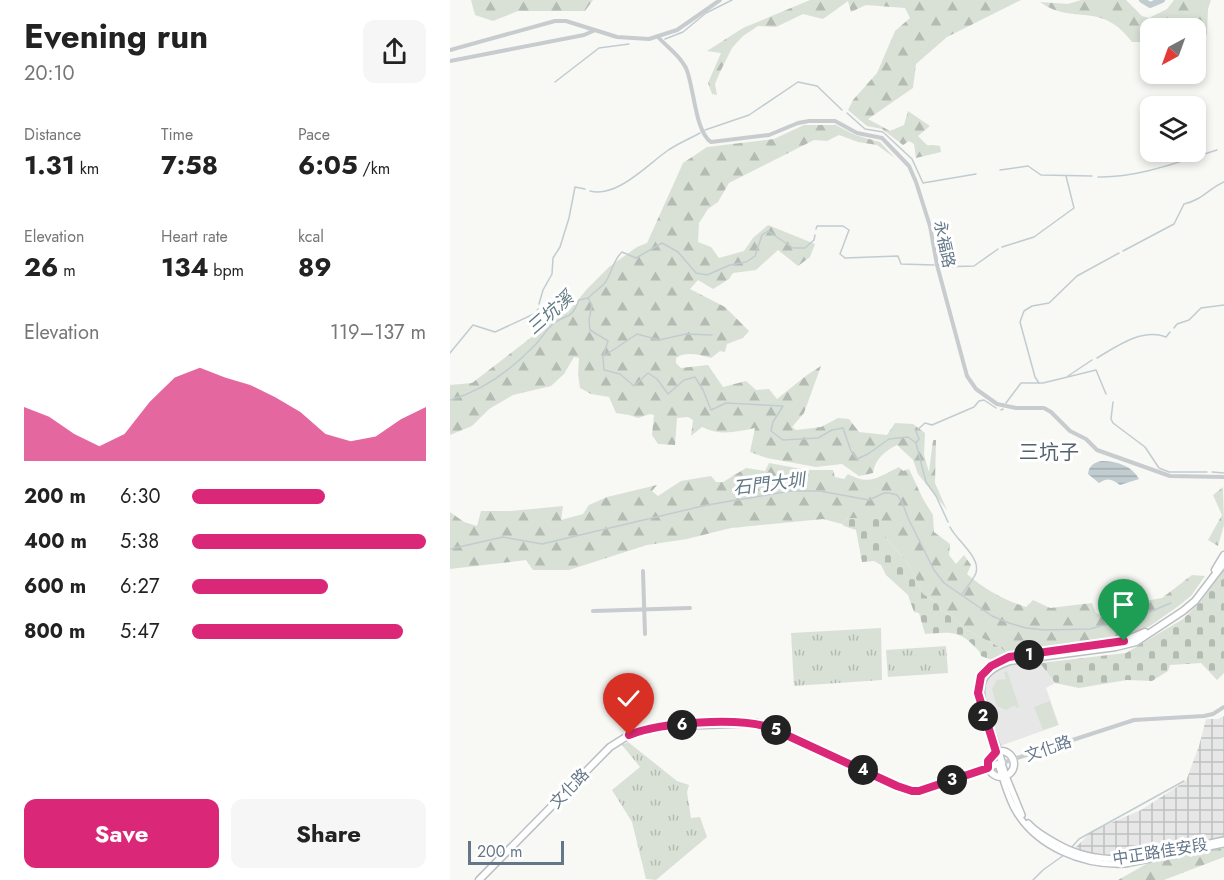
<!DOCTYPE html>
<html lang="en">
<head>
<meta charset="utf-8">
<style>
  :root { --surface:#fff; --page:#f6f6f6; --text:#222; --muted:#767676; --accent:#db2777 }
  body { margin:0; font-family:Jost,"Noto Sans TC",sans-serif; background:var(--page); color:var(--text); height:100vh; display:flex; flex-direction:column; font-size:22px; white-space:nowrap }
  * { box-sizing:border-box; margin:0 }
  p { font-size:20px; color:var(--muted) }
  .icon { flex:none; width:33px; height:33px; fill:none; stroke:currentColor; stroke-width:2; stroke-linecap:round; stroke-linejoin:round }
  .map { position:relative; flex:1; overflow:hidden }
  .drawer { display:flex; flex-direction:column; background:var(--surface); width:450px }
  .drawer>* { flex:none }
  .needle { width:39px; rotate:221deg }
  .controls { position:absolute; left:690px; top:18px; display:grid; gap:12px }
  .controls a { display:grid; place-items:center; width:66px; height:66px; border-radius:12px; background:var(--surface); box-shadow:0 3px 9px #0003; font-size:30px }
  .scale { position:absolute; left:18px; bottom:15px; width:96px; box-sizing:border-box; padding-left:6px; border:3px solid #647789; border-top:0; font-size:16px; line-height:21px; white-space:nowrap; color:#647789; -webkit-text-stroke:4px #fff; paint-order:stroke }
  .pin { position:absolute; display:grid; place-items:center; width:51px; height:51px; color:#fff; margin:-62px -26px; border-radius:50% 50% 50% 0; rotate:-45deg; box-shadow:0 0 6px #0007 }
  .pin .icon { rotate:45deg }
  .km { position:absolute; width:30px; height:30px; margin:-15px; border-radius:50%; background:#222; color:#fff; font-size:16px; line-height:30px; text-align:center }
  .round { display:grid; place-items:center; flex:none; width:63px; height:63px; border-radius:12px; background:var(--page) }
  .summary { display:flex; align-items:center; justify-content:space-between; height:102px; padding:0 24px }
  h1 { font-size:33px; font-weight:700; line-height:45px }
  .metrics { display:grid; grid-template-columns:repeat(3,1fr); gap:9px; height:102px; padding:6px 24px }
  .metrics div { display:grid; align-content:center }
  .metrics b { font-size:26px; font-weight:700 }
  .metrics small { font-size:16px; font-weight:400 }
  .metrics p { font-size:16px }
  .chart { height:168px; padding:12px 24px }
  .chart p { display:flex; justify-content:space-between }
  .chart svg { width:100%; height:108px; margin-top:6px; fill:var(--accent); opacity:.7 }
  .action { display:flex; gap:12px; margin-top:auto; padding:12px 24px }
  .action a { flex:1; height:69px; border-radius:12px; background:var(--accent); color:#fff; font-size:24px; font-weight:700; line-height:69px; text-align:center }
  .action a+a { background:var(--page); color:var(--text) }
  ul { padding:0 24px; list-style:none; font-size:20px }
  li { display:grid; grid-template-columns:96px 72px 1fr; align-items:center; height:45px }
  li i { height:15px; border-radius:8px; background:var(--accent) }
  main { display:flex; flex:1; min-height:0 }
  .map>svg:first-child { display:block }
</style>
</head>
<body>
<main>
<section class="drawer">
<div class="summary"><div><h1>Evening run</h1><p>20:10</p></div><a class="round"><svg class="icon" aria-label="share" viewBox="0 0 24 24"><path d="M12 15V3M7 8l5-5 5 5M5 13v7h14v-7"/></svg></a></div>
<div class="metrics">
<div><p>Distance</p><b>1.31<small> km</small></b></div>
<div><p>Time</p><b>7:58</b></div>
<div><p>Pace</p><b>6:05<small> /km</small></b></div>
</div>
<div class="metrics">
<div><p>Elevation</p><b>26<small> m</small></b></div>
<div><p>Heart rate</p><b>134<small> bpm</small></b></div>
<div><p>kcal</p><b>89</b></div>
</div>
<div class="chart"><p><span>Elevation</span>119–137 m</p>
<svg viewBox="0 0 160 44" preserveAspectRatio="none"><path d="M0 44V22L10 26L20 33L30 38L40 33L50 20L60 10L70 6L80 10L90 13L100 18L110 24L120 33L130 36L140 34L150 27L160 22V44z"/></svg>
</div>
<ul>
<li><b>200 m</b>6:30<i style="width:57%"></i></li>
<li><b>400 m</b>5:38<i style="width:100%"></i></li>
<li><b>600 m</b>6:27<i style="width:58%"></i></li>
<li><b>800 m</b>5:47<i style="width:90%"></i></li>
</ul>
<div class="action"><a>Save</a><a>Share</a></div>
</section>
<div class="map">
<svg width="774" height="880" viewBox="0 0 774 880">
  <defs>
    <pattern id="industrial-grid" width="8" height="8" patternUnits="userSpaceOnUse" patternTransform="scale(1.5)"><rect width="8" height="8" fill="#e6e7e6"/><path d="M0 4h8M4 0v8" fill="none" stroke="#bec0c0"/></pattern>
    <pattern id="grass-tufts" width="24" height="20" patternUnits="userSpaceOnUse" patternTransform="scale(1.5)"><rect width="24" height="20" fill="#d9e1d6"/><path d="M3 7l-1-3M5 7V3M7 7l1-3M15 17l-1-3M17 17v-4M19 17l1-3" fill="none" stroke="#b4bbb3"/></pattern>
    <pattern id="forest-firs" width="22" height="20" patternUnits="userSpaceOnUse" patternTransform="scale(1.5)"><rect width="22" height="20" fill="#d9e1d6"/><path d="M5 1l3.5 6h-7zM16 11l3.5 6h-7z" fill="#b4bbb3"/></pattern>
    <pattern id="cemetery-stones" width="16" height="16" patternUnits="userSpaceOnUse" patternTransform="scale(1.5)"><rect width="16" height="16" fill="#d9e1d6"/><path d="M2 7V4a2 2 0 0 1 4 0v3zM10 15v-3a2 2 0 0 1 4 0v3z" fill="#b4bbb3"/></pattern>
    <pattern id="water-rules" width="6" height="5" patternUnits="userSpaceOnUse" patternTransform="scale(1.5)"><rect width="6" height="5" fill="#c1ccd1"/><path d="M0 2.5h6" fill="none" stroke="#a0aaaf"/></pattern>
  </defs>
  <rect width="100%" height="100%" fill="#f8f8f5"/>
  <polygon fill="#e6e7e6" points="580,663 590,663 605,683 596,688 609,725 550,746 534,702 535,680 548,667"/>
  <polygon fill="url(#industrial-grid)" points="774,716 774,837 676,858 663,858 636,853 625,848 642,831 691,810 736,781 749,746 756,719 768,719"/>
  <g fill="url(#grass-tufts)">
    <polygon points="431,628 432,680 344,686 341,633"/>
    <polygon points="496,646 498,673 438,677 436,650"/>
    <polygon points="178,742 227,781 239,785 237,792 241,818 250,817 257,837 206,880 196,879 182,822 162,790 190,767 172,745"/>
  </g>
  <g fill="url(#forest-firs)">
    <polygon points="21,0 143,0 135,11 68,11 43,21 25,15"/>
    <polygon points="360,0 571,0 497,37 466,64 463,88 418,119 440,131 454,125 458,111 480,126 468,136 477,145 490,146 491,152 466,158 464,144 459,141 453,145 432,129 417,126 398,110 403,100 427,73 445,31 460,18 455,8 416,5 401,12 398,1 373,19 353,14 326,27 308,26 293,36 282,48 270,72 265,84 267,95 262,94 258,83 271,53 257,51 293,28"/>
    <path d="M631 0H676L692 16 699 18 717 9 724 0H761L758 9 757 35 746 43V28H700V46L692 42H682C651 0 623 26 590 2L618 4Z"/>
    <path d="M354 125H386L405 135 430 142 445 158 427 145 408 142 389 135 377 141 364 140 279 183 268 202 258 209 249 223 248 242 261 247 269 258 294 251 303 238 318 225 365 244 360 257 348 266 328 250 306 270 283 273 279 279 263 289 248 280 240 289 275 307 299 331 293 338 277 344 275 352 270 351 261 358C250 355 236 351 226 358V363L231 368 258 365 273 387 296 381 306 390 319 389 327 399 357 375 371 366 354 413 342 427 346 430 371 427 388 418 399 419 409 432 437 435 445 423 463 424 475 433 474 455 479 472 483 440H486L485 483 497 510 468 474 463 460 447 445C435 451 425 459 423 473L409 476 392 464 366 467 317 458 300 452 305 428C285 432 270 436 252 427L241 436 243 420 238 417 227 418 225 445 208 444 202 435 204 415 200 414 188 418 179 415 166 413 159 397 141 394 130 388 128 374 129 358 124 357 114 374 101 386 63 395 39 409 22 426 0 435V385L22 383 101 322 118 312 137 289 159 267 187 247 197 243 233 163 257 147 324 139Z"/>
    <path d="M319 463 357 470H383L385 477 394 479 398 474C420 486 428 477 449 467L453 471 459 469 473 499 483 515 484 532 500 544 499 555 506 564 514 555 521 565 517 574C534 589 554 600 576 607L583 600 600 608 642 603 646 613 652 616 673 610 667 595 677 587 689 602 712 598 742 575 755 576 741 596 727 607 700 626 673 638 556 653 551 648 513 628 507 620 492 611 486 602 473 594 459 564 436 539 398 518 392 524 373 519 281 528 237 539 197 545 119 570H83L76 560 0 569V512L14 522 27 526 31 511H61L113 506 111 520 133 514 139 505 157 497 207 485 202 491 208 496 231 481 261 476 266 482H273L296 468 315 471Z"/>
    <polygon points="773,487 774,525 768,546 758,540 772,515 763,495"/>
    <polygon points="774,848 774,857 714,880 668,880 698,863"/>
  </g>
  <g fill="url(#cemetery-stones)">
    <path d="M398 518H429L436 539 459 564 473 594 486 602 492 611 507 620 513 628 551 648 556 653 542 660 531 656C530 651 527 649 523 645 507 629 496 633 475 634L469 613 464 612 458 595 436 575 431 565 424 561 412 562 406 530 394 526 392 524Z"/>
    <polygon points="774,569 774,673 767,680 751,663 720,665 718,671 702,681 677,680 629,688 605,683 590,663 676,653 733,619 751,601"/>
  </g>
  <g fill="#d9e1d6">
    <polygon points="557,671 569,707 566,708 565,705 556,710 547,706 542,689 547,680 556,679 554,672"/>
    <polygon points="600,701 608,725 593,730 584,707"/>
  </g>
  <path fill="url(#water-rules)" d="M652 461C667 461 682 466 689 479L670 485C662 479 658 477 649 483L638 474C639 465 645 462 652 461Z"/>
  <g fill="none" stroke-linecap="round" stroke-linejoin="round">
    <g stroke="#c1ccd1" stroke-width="1.5">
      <polyline points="215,39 233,32 256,13 282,0"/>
      <polyline points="105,82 149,48 179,44"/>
      <polyline points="397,113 415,129 433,132 462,159 473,183 526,174"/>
      <polyline points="255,130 299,115 348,82 367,86 392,110"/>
      <polyline points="550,170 578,166 591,175 642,176"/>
      <path d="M648 177C688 178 728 162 767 150"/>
      <path d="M140 191C167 198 197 165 217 151 227 144 239 139 250 133"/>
      <polyline points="366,229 367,226 393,226 399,230 390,254 395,258 448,256 451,264 484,265"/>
      <polyline points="552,247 584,237 624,208 616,176"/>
      <path d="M673 251 724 224 734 204C752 200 758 189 774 182"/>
      <polyline points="489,265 490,267 524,266 548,249"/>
      <path d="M138 298C143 293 149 289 154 284 162 275 162 261 172 252L186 258 212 243 228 252 246 273 257 275 280 265 296 262 305 256 312 235 318 231 343 248H355L364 240 365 235"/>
      <polyline points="89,304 93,290 102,274 103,258 110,247 119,218 125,187 135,189"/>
      <polyline points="724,328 727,324 739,320 751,308 774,305"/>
      <polyline points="0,353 23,325 45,332 86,313 88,309"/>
      <polyline points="154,356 187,334 209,340 236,334 262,335"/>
      <path d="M647 358C667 346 692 328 716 337L720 332"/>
      <polyline points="618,376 642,360"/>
      <polyline points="589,383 585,377 570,322 574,311 582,306 599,303 627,276 669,253"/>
      <path d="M0 400C32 391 62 369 85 345 91 339 96 330 103 324 118 312 120 322 129 300L138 298 142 305 139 320 140 330 158 341 153 357 154 370 170 374 184 386 198 373 207 379 218 394 234 380 245 377 253 390 261 410 276 403 333 406 323 422 321 431 333 440 368 438 382 430 393 428 401 451 407 459 418 454 439 439 458 437 466 443 476 482 486 496 498 522"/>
      <polyline points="663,402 661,419 663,423 695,447 709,468 719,472 757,472"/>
      <polyline points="556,403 571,383 593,383 646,370 656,394"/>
      <polyline points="551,410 553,409"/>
      <polyline points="466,443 469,439 466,431 475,423 482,425 524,407 529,401 534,400 546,408"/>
      <polyline points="762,472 774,473"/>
      <path d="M500 527C506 540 531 557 526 573 523 580 517 587 512 594"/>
      <polyline points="0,549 53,537 92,544 257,505 341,491 370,491 419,500 434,493 439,493 447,495 452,502 458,518 484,570 494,583 542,616 559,623 576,628 594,630 640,629 697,613 721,603"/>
      <polyline points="621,848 629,839 734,781"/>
      <polyline points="583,880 593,870 614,855"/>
    </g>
    <polyline stroke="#c1ccd1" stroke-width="6" points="692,0 700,5 712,0"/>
    <g stroke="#babfc4" stroke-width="8">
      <g id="secondary">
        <polyline points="552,763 556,776 572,815"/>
        <path d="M548 764C553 779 557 795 564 808 585 847 633 866 675 864L774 844"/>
        <path d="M578 823C586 832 597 838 608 844 661 874 718 851 774 840"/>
      </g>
    </g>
    <g stroke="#bbbfc3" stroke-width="9">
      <g id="primary">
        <polyline points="765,570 774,555"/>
        <polyline points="674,641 695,632"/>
        <path d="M534 673C548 659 562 656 581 654"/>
        <circle cx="551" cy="764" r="13"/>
        <path d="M29 880 160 747 179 735 203 727 307 723 321 728 447 786 462 791H469L548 764 552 763C547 742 524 698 533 680 538 670 551 664 560 661L666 647 686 642 733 611 745 601 774 563"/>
      </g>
    </g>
    <g stroke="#c8cccf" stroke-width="4">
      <path d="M208 37C218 48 229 54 236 68 244 86 245 132 261 142L319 135 348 123 359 121H385L407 133 432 138 459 166 466 182 480 226 487 265 517 376 526 389 547 404 566 408H594L601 412 620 431 636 439 647 450 720 476 774 477"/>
      <polyline points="0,50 105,21 116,21 167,37 199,39 227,30 270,0"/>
      <polyline points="0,61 134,35 143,31"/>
      <polyline points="193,571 195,634"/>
      <polyline points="143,611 240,608"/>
      <polyline points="552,763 684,720 754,716 763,714 774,707"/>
    </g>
    <use href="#secondary" stroke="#fff" stroke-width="5"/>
    <use href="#primary" stroke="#fff" stroke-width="6"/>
  </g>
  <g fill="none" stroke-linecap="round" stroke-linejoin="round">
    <g stroke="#fff" stroke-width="12">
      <path id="route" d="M179 735C211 722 289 717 321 728L447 786 462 791H469L538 768V761L546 752 528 693 531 676 541 666 559 657 674 641"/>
    </g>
    <use href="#route" stroke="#db2777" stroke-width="8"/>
  </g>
  <g text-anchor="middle" stroke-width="6" stroke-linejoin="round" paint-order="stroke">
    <g font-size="16" fill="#647789" stroke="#fff">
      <text transform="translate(495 244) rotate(78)" y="6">永福路</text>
      <text transform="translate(598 748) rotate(-19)" y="6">文化路</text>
      <text transform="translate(119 788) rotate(-46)" y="6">文化路</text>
      <text transform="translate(710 851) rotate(-9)" y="6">中正路佳安段</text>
    </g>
    <g font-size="18" font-style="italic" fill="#607984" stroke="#fff">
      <text transform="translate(100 313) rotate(-41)" y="6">三坑溪</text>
      <text transform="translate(319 484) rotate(-7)" y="6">石門大圳</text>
    </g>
    <g font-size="20" fill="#53616d" stroke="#fff">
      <text x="599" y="459">三坑子</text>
    </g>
  </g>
</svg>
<div class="controls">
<a><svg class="needle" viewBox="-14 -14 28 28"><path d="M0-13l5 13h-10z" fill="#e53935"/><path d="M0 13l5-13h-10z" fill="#767676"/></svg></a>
<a><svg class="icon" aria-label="layers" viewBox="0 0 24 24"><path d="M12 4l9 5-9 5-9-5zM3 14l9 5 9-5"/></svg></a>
</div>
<div class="scale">200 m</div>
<div class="pin" style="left:674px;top:641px;background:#1e9e55"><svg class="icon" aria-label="arrive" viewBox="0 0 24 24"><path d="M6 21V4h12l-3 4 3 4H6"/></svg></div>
<div class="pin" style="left:179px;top:735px;background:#d93025"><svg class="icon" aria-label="check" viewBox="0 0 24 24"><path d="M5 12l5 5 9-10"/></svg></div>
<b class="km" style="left:579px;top:655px">1</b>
<b class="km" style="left:533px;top:716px">2</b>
<b class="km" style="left:502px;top:780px">3</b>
<b class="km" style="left:413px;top:770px">4</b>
<b class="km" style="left:326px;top:730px">5</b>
<b class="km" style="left:232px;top:725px">6</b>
</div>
</main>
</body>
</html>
